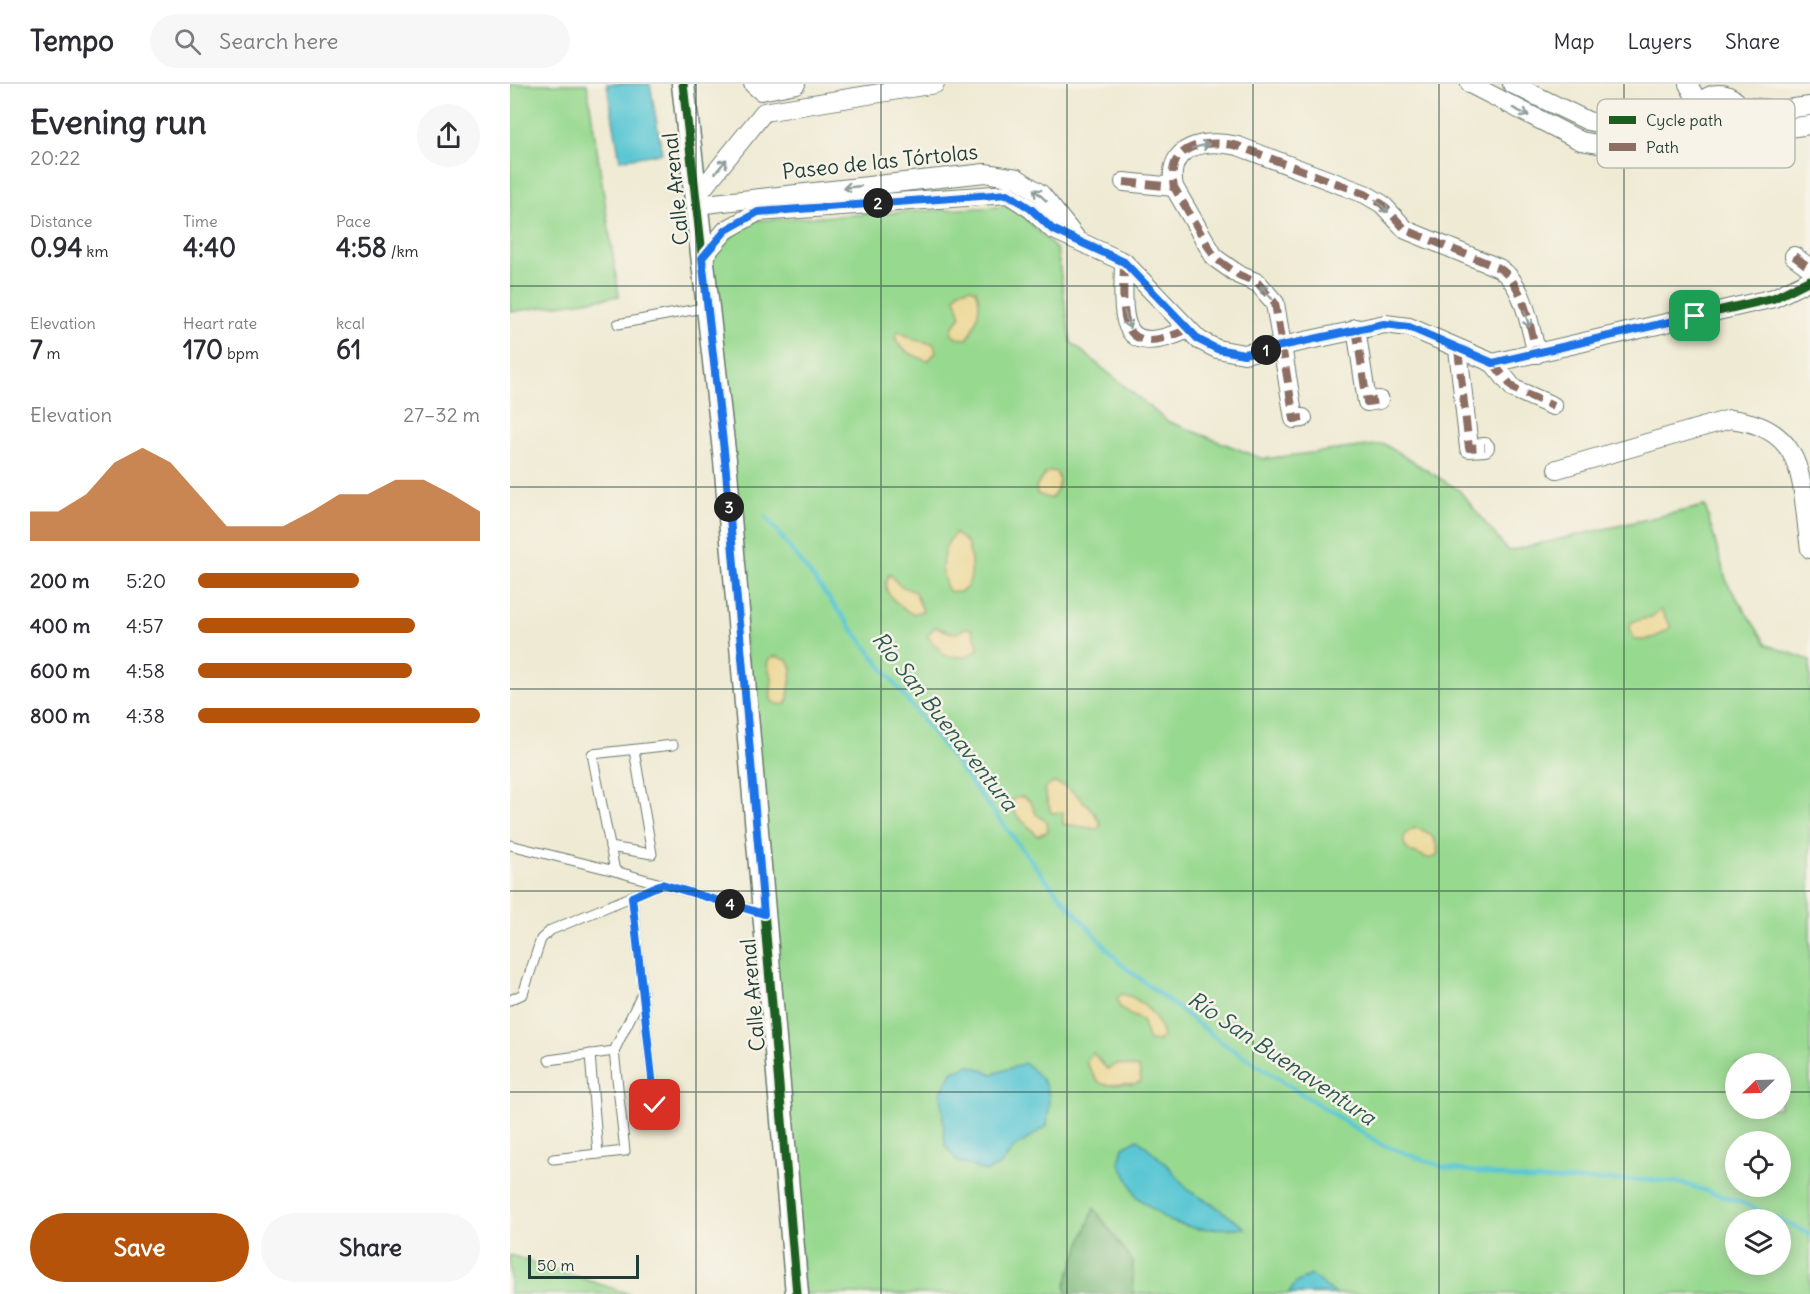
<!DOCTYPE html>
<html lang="en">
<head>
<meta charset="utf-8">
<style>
  :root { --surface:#fff; --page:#f7f7f7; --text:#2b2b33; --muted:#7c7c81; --line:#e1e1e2; --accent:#b45309 }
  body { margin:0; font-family:Delius,sans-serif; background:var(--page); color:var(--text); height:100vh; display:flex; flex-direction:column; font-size:22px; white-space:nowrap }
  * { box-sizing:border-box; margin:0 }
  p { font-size:20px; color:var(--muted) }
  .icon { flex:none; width:33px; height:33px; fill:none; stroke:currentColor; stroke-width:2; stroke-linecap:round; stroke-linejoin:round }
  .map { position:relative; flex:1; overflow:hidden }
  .side { display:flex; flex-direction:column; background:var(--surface); width:510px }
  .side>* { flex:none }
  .needle { width:39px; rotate:247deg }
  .controls { position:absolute; left:1215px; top:969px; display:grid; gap:12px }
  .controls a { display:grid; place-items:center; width:66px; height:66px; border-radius:50%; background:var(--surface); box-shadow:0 3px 15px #0003; font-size:30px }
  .scale { position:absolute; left:18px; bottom:15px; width:111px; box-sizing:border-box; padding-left:6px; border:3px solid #1f3d34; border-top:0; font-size:16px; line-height:21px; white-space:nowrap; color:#1f3d34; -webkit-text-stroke:4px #f7f3e8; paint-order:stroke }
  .pin { position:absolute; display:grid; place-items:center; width:51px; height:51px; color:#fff; margin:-26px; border-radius:12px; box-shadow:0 3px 9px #0006 }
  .km { position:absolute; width:30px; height:30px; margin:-15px; border-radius:50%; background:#222; color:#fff; font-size:16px; line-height:30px; text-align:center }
  .round { display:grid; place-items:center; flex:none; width:63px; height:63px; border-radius:32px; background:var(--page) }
  .summary { display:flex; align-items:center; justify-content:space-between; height:102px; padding:0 30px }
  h1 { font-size:33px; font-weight:700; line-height:45px }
  .stats { display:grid; grid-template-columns:repeat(3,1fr); gap:9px; height:102px; padding:6px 30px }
  .stats div { display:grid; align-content:center }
  .stats b { font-size:26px; font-weight:700 }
  .stats small { font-size:16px; font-weight:400 }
  .stats p { font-size:16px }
  .chart { height:168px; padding:12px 30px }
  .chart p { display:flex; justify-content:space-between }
  .chart svg { width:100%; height:108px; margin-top:6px; fill:var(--accent); opacity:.7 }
  .primary-button { display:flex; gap:12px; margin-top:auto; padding:12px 30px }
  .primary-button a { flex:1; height:69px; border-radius:36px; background:var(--accent); color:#fff; font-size:24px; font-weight:700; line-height:69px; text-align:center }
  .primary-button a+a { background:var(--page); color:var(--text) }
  ul { padding:0 30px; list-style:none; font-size:20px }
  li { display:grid; grid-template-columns:96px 72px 1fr; align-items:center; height:45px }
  li i { height:15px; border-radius:8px; background:var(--accent) }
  header { display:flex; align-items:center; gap:36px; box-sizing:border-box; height:84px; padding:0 30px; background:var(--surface); border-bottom:2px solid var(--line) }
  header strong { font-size:28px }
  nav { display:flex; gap:33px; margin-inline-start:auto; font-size:21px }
  .search { width:420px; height:54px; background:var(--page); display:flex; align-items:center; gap:15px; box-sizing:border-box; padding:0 21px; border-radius:33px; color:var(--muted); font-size:22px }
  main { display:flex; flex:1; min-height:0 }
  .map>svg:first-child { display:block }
</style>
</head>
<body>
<header>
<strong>Tempo</strong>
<div class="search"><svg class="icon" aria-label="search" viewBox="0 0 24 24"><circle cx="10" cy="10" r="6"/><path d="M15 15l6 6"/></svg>Search here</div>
<nav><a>Map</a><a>Layers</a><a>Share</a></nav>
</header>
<main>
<section class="side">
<div class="summary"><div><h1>Evening run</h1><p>20:22</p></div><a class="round"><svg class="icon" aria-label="share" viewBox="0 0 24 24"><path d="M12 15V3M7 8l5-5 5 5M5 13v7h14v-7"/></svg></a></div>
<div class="stats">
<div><p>Distance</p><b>0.94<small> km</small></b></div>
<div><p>Time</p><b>4:40</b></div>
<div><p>Pace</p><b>4:58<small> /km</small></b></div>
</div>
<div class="stats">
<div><p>Elevation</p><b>7<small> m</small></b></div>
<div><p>Heart rate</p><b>170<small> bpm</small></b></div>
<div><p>kcal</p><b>61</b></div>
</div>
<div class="chart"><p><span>Elevation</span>27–32 m</p>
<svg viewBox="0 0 160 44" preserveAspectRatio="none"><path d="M0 44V32L10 32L20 25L30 12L40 6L50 12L60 25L70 38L80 38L90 38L100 32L110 25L120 25L130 19L140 19L150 25L160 32V44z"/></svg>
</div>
<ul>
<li><b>200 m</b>5:20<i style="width:57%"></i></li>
<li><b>400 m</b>4:57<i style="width:77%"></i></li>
<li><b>600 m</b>4:58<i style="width:76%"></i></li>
<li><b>800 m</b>4:38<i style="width:100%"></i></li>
</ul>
<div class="primary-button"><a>Save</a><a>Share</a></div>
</section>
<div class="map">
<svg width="1300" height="1210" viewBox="0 0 1300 1210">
  <rect width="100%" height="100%" fill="#f7f3e8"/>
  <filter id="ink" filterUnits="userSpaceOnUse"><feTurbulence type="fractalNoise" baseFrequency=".0167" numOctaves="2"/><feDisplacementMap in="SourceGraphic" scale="12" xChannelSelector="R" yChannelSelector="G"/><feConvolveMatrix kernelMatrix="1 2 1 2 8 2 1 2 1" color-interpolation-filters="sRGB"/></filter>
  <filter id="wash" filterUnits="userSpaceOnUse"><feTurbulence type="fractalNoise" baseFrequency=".008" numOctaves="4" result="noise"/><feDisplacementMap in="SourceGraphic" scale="24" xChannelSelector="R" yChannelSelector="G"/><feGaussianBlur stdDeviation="1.35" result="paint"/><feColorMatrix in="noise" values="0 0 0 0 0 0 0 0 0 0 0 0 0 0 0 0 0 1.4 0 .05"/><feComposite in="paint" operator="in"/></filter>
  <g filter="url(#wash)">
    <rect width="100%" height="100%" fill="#efead3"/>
    <g fill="#98d990" stroke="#5c8b62" stroke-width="1.5" fill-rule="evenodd">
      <polygon points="0,0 77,0 109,212 0,228"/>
      <path d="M504 122 547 166 561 258 657 337 753 375 874 360 949 406 998 467 1195 422 1217 499 1257 561 1300 576V1210H294L201 176 235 137ZM1226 980H1270V1024H1226ZM1226 1058H1270V1102H1226ZM1226 1136H1270V1180H1226Z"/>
      <polygon points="0,1171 120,1210 0,1210"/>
    </g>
    <polygon fill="#7ab97a" stroke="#4c7b57" stroke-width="1.5" points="584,1124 623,1178 623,1210 557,1210 555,1202"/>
    <g fill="#eeda9e" stroke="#868c69" stroke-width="1.5">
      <path d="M460 204 466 206C473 221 466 242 457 255L447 254 442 250V244L451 232 445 213 450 206Z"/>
      <path d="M388 247 405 256 424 260 426 268 418 277C405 272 388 267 385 252Z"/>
      <path d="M541 387 546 388C552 397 548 408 540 415L527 410 526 403 535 390Z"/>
      <path d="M445 449 457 459C463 474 467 516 439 507 428 489 431 464 445 449Z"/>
      <path d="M380 490 389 501 405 508 413 527 402 530C389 522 366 506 380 490Z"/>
      <path d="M1151 526 1161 543C1152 551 1137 558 1125 556L1120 546 1121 538 1141 533Z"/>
      <path d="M425 543C438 546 444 554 455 544L462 545 469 564 456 573 435 572 417 552Z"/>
      <path d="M266 572 279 577 282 585 277 620C253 623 262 608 262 594 261 590 258 585 257 580L259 575Z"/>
      <path d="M543 699C558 699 587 727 591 742L587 745 553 740V728L541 729 534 705Z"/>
      <path d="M513 713 520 717 526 730 537 738 538 747 527 752C518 738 497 732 504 714Z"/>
      <path d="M905 744C920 747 927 754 928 770 916 781 914 768 900 768 894 762 892 758 896 749Z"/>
      <path d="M612 910C632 914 648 932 653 952L649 957H639L632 936C620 931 609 928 607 914Z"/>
      <path d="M583 969 597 985 608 980 629 984 631 997C624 1002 621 999 613 1000 587 1003 589 1000 576 978Z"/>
    </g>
    <g fill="#5bc7d4" stroke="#3d8284" stroke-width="1.5">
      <polygon points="97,0 140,0 152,69 110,76"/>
      <path d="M515 979C542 1001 541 1009 537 1042L503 1065 492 1080 476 1088 447 1077 435 1061 431 1008 443 987 459 981 483 990Z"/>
      <polygon points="628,1055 659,1083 679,1107 704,1121 735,1144 687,1145 659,1137 627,1113 609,1078 613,1063"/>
      <polygon points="801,1191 825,1210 778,1210 786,1199"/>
    </g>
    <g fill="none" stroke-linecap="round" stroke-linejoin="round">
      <g stroke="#5bc7d4" stroke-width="4.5">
        <polyline points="256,433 537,797 611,880 710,957 870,1060 933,1083 1020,1096 1141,1096 1172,1099 1233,1119 1269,1136"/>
        <polyline points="1270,1136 1300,1150"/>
      </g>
    </g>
  </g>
  <g filter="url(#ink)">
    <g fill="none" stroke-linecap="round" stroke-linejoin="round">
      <g stroke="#687a6c" stroke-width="11">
        <g id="service">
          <polyline points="108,240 198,223"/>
          <polyline points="0,761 105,787 253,829"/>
          <polyline points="100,763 142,770 124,666"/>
          <polyline points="105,787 82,670 163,661"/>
          <polyline points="122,812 145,1021"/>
          <polyline points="0,916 13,910 31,855 41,846 152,800"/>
          <polyline points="80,970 88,1070"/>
          <polyline points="39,976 104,967 133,908"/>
          <polyline points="43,1075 115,1067 104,967"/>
        </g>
      </g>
      <g stroke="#687a6c" stroke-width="20">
        <g id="minor">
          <polyline points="243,0 251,7 286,0"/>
          <polyline points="960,0 1071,57 1115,65 1199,55"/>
          <polyline points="1002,0 1078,37 1112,44 1185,30"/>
          <polyline points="1178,0 1189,20"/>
          <circle cx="1209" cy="34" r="24"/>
          <polyline points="1231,22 1268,26 1300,22"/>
          <polyline points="1227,51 1300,41"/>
          <polyline points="614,98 664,103"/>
          <polyline points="185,114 254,28 425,0"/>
          <polyline points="186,121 475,89 507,94 531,110 566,154"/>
          <polyline points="1284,172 1300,184"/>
          <polyline points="192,174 216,146 248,128 498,110 521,125 542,145 614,178 689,256 707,265 734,270 875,240 899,243 983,279 1264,214 1300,196"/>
          <path d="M614 178C613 231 606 277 676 246"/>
          <polyline points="846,244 857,318 869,316"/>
          <polyline points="948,265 959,364 975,363"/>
          <polyline points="983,279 1004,305 1043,322"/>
          <path d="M793 334 784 335 765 219 748 199 729 191 705 174 664 103C655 60 696 55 728 62L855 110 872 120 896 146 989 184C1015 201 1019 241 1027 270"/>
          <path d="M1047 385 1220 335C1300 344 1290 402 1300 465"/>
        </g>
      </g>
      <g stroke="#687a6c" stroke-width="25">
        <polyline id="tertiary" points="173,0 215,376 287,1210"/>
      </g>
      <use href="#service" stroke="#fff" stroke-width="9"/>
      <use href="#minor" stroke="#fff" stroke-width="18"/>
      <use href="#tertiary" stroke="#fff" stroke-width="22"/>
      <g stroke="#8d6e63" stroke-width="8" stroke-dasharray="15 8" stroke-linecap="butt">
        <polyline points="614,98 664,103"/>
        <polyline points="1284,172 1300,184"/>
        <path d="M614 178C613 231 606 277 676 246"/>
        <polyline points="846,244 857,318 869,316"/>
        <polyline points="948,265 959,364 975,363"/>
        <polyline points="983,279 1004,305 1043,322"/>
        <path d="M793 334 784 335 765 219 748 199 729 191 705 174 664 103C655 60 696 55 728 62L855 110 872 120 896 146 989 184C1015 201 1019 241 1027 270"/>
      </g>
      <g stroke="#f7f3e8" stroke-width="13">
        <g id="cycleway">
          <polyline points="173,0 215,376 287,1210"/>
          <polyline points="192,174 216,146 248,128 498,110 521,125 542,145 614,178 689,256 707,265 734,270 875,240 899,243 983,279 1264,214 1300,196"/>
        </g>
      </g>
      <use href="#cycleway" stroke="#1b5e20" stroke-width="9"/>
    </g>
    <defs><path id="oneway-shaft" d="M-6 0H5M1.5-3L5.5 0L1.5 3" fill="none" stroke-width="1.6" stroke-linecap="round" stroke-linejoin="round" transform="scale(1.5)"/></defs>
    <g stroke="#8f9e9a">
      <use href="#oneway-shaft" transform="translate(1011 28) rotate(26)"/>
      <use href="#oneway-shaft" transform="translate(691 62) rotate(-14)"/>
      <use href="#oneway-shaft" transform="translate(211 82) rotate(-51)"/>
      <use href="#oneway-shaft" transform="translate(342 103) rotate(174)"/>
      <use href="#oneway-shaft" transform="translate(530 111) rotate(-138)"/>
      <use href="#oneway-shaft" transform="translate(872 122) rotate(44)"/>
      <use href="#oneway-shaft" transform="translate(756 208) rotate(-131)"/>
      <use href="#oneway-shaft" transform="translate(1017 235) rotate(73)"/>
      <use href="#oneway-shaft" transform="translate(617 236) rotate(73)"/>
    </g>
  </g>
  <g fill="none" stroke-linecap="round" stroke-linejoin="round" filter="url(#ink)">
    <g stroke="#fff" stroke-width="12">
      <polyline id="route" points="145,1021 122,813 152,800 254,830 215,376 192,174 216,146 248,128 498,110 521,125 542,145 614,178 689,256 707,265 734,270 874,240 899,243 983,279 1185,232"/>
    </g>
    <use href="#route" stroke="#1a73e8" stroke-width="8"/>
  </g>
  <path fill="none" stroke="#1f3d34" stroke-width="1.5" stroke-opacity="0.55" d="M186 0V1210M371 0V1210M557 0V1210M743 0V1210M929 0V1210M1114 0V1210M0 202H1300M0 403H1300M0 605H1300M0 807H1300M0 1008H1226M1270 1008H1300"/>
  <g text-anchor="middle" stroke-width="5" stroke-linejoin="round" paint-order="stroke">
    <g font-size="21" fill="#1f3d34" stroke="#f7f3e8">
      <text transform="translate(370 78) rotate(-6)" y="7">Paseo de las Tórtolas</text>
      <text transform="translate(166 105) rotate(-96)" y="7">Calle Arenal</text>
      <text transform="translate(243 911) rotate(-95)" y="7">Calle Arenal</text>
    </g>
    <g font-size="22" font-style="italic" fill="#2b5954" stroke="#f7f3e8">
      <text transform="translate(435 637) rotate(52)" y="8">Río San Buenaventura</text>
      <text transform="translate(772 974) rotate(34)" y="8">Río San Buenaventura</text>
    </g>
  </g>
  <rect x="1087" y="15" width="198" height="69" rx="9" fill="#f7f3e8" stroke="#b6bcb2" stroke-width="1.5"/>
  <rect x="1099" y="32" width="27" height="8" fill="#1b5e20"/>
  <rect x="1099" y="59" width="27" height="8" fill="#8d6e63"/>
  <g font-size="16" fill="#1f3d34">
    <text x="1136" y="42">Cycle path</text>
    <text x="1136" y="69">Path</text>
  </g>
</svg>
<div class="controls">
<a><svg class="needle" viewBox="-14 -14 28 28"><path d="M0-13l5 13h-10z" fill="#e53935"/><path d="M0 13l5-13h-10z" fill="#7c7c81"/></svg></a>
<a><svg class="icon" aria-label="locate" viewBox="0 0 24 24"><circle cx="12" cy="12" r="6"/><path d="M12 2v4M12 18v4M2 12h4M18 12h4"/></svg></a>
<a><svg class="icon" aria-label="layers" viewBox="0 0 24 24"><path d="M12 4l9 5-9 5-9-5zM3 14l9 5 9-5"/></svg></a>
</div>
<div class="scale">50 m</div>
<div class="pin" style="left:1185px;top:232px;background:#1e9e55"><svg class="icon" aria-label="arrive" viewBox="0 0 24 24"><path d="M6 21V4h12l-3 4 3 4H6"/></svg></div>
<div class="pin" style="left:145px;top:1021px;background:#d93025"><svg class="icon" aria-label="check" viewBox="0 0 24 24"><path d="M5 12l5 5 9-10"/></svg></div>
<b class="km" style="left:756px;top:266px">1</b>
<b class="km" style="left:368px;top:119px">2</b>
<b class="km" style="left:219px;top:423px">3</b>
<b class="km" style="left:220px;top:820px">4</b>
</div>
</main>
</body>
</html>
